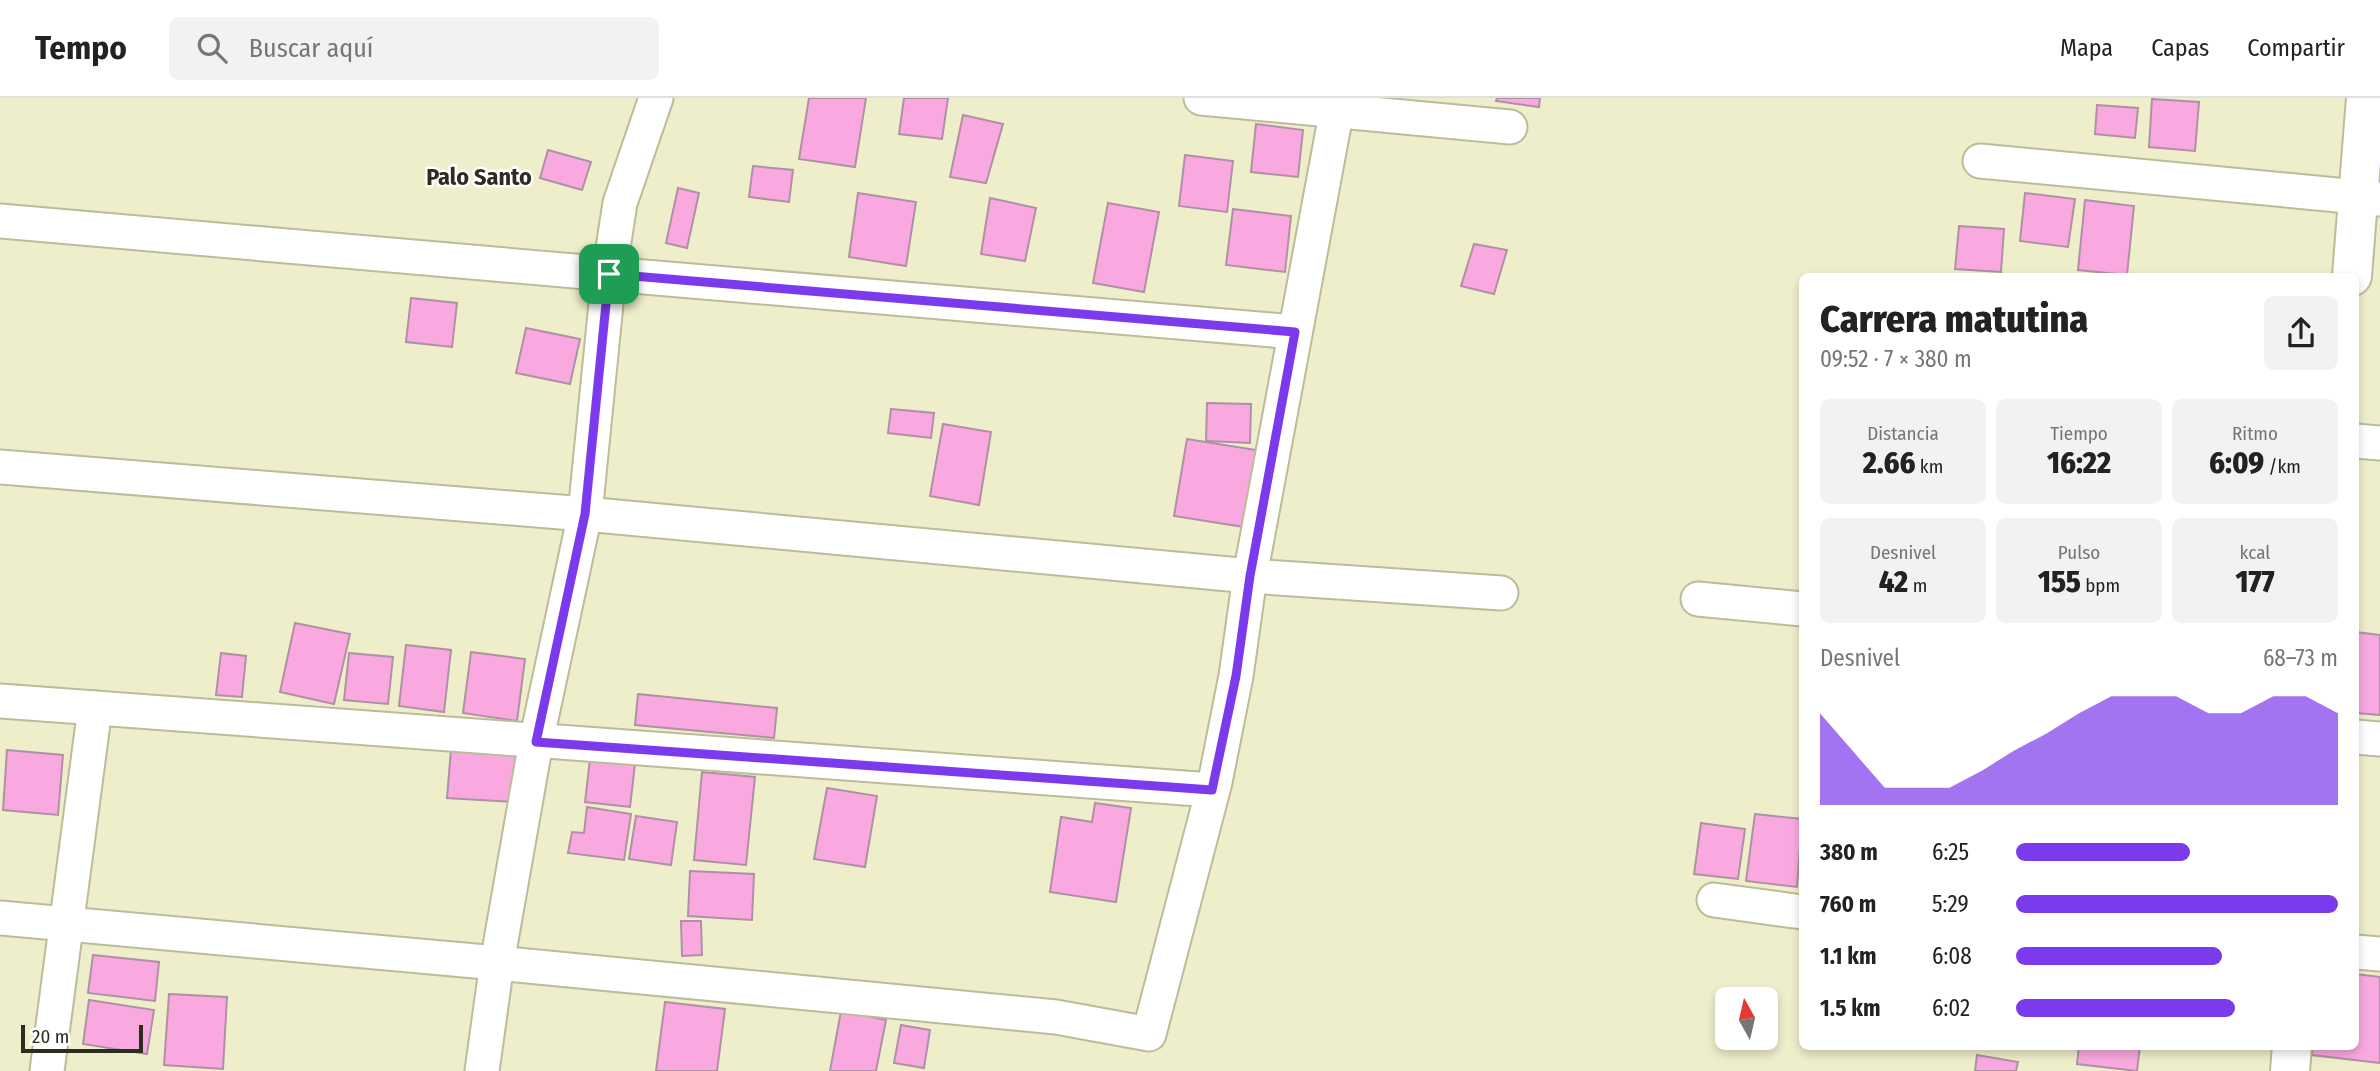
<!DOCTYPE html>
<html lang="es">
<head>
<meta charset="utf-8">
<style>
  :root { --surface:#fff; --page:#f2f2f2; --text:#222; --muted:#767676; --line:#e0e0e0; --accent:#7c3aed }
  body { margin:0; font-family:"Fira Sans Condensed",sans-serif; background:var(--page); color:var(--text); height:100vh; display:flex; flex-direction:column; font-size:26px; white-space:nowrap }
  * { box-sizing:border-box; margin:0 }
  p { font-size:23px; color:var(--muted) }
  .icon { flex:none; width:38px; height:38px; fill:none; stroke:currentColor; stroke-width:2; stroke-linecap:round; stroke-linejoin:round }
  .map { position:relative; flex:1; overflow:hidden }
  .sheet { position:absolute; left:1799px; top:175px; width:560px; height:777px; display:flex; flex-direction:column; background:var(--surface); border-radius:10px; box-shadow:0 4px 10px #0003 }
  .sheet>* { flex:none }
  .needle { width:46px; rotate:352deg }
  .controls { position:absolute; left:1715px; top:889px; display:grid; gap:14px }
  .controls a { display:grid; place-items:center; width:63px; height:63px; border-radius:10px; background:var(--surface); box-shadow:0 4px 10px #0003; font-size:35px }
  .scale { position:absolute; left:21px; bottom:18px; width:122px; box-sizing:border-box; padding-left:7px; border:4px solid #2c2c1f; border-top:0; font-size:19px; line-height:24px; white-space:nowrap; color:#2c2c1f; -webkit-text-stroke:5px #fff; paint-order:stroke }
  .pin { position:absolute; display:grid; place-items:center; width:60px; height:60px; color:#fff; margin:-30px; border-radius:14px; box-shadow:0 4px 10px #0006 }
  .round { display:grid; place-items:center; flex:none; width:74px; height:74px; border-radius:10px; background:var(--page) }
  .head { display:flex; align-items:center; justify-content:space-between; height:119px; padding:0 21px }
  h1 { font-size:38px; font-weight:800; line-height:52px }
  .metrics { display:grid; grid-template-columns:repeat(3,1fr); gap:10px; height:119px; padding:7px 21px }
  .metrics div { display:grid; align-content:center; border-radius:10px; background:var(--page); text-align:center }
  .metrics b { font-size:30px; font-weight:800 }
  .metrics small { font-size:19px; font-weight:400 }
  .metrics p { font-size:19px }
  .chart { height:196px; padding:14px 21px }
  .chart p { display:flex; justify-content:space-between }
  .chart svg { width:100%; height:126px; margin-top:7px; fill:var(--accent); opacity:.7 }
  ul { padding:0 21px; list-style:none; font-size:23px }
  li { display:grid; grid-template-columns:112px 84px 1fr; align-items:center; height:52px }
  li i { height:18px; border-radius:9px; background:var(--accent) }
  header { display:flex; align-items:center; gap:42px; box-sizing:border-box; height:98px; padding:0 35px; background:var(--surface); border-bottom:2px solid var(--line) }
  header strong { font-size:33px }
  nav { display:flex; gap:38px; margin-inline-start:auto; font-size:24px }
  .search { width:490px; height:63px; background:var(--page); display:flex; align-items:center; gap:18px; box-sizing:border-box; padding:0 24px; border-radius:10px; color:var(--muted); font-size:26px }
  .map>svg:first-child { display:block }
</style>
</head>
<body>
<header>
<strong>Tempo</strong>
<div class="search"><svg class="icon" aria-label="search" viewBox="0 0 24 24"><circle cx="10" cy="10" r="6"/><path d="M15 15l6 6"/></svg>Buscar aquí</div>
<nav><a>Mapa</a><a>Capas</a><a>Compartir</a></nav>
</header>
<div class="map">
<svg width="2380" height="973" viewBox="0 0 2380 973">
  <rect width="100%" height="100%" fill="#eeeecb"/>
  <g fill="#f9a9df" stroke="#af90a4" stroke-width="2">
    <polygon points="809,0 866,0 855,69 799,61"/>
    <polygon points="904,0 948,0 942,41 899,36"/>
    <polygon points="1497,0 1540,0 1539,9 1496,3"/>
    <polygon points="2152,1 2199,4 2195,53 2149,49"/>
    <polygon points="2097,7 2138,10 2135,40 2095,36"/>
    <polygon points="963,17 1003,26 986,85 950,79"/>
    <polygon points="1256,26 1303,32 1298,79 1251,74"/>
    <polygon points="548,52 591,64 582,92 540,80"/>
    <polygon points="1185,57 1233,63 1227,114 1179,108"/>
    <polygon points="753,68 793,72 789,104 749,99"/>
    <polygon points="678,90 699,95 687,150 666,145"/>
    <polygon points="858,95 916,104 906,168 849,159"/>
    <polygon points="2025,95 2075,101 2068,149 2020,143"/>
    <polygon points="990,100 1036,110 1025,163 981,156"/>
    <polygon points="2085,102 2134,108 2127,177 2078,172"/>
    <polygon points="1108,105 1159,114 1144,194 1093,185"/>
    <polygon points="1233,111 1291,118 1285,174 1226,167"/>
    <polygon points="1959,128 2004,131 2001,174 1955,171"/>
    <polygon points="1474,146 1507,152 1494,196 1461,188"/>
    <polygon points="411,200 457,205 452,249 406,244"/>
    <polygon points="526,230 580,241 570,286 516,275"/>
    <polygon points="1207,305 1251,306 1250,345 1206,343"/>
    <polygon points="891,311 934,315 931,340 888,335"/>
    <polygon points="943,326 991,334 979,407 930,398"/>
    <polygon points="1187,341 1256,352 1244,429 1174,418"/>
    <polygon points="295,525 350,536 334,606 280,594"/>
    <polygon points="2356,534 2380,537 2380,617 2356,615"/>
    <polygon points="406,547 451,552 444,614 399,608"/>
    <polygon points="471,554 525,561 517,623 463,615"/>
    <polygon points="221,555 246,558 242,599 216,597"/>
    <polygon points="349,555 393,559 388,606 344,602"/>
    <polygon points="638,596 777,610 774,640 635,627"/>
    <polygon points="451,651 516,656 513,704 447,700"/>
    <polygon points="7,652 63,657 58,717 3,712"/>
    <polygon points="590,661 635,666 630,709 585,704"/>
    <polygon points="702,674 755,679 746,767 694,762"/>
    <polygon points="827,690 877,698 865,769 814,761"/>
    <polygon points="1095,705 1131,710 1116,804 1050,794 1061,719 1092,724"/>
    <polygon points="587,709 631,716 624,762 568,755 572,734 584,735"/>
    <polygon points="1755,716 1802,721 1797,789 1746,783"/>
    <polygon points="636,718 677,724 671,767 629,761"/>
    <polygon points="1701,725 1745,731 1738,781 1694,776"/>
    <polygon points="690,773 754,776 752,822 688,818"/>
    <polygon points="681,823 701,823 702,857 682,858"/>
    <polygon points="93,857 159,864 155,903 88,895"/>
    <polygon points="2356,876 2380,879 2380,965 2312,957 2313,948 2356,948"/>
    <polygon points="169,896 227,899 223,971 164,967"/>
    <polygon points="89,902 154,912 147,956 83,946"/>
    <polygon points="665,904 725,911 717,973 656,973"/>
    <polygon points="841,913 886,922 876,973 830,973"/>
    <polygon points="901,927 930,932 924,970 894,965"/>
    <polygon points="2079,948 2140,948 2137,973 2077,966"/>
    <polygon points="1977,957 2018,964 2016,973 1975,973"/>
  </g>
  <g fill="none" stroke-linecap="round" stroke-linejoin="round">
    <g stroke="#bcbc9a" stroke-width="37">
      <g id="street">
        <polyline points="1201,0 1510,29"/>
        <polyline points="1980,63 2380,101"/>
        <polyline points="0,123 609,176 620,105 656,0"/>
        <polyline points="2356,343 2380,345"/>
        <polyline points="0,369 585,416 609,176 1295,234"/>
        <polyline points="1698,501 1802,511"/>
        <polyline points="0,603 1212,692"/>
        <polyline points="2356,639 2380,641"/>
        <polyline points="1714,802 1802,814"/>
        <polyline points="0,820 497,865 1056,919 1149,936 1215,684 1236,578 1250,478 1339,0"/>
        <polyline points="2356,854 2380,856"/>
        <polyline points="47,973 95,610"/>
        <polyline points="482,973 497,865 536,644 585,416 1250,478 1501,495"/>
      </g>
    </g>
    <g stroke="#bcbc9a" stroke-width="42">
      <g id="secondary">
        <polyline points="2352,178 2366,0"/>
        <polyline points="2290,973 2292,948"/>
      </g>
    </g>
    <use href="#street" stroke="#fff" stroke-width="33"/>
    <use href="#secondary" stroke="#fff" stroke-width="38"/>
  </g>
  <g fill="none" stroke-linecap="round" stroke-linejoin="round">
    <g stroke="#fff" stroke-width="14">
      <polygon id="route" points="609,176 1295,234 1250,478 1236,578 1212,692 536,644 585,416"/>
    </g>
    <use href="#route" stroke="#7c3aed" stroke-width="9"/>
  </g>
  <g text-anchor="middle" stroke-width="5" stroke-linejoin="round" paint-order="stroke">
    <g font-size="24" font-weight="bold" fill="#2c2c1f" stroke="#fff">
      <text x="479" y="87">Palo Santo</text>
    </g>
  </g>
</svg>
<div class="controls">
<a><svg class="needle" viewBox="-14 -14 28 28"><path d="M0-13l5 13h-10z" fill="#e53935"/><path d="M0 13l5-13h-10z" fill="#767676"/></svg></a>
</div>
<div class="scale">20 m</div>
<div class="pin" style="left:609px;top:176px;background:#1e9e55"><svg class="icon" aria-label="arrive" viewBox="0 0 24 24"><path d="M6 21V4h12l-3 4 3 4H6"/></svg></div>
<section class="sheet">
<div class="head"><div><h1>Carrera matutina</h1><p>09:52 · 7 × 380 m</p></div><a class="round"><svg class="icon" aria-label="share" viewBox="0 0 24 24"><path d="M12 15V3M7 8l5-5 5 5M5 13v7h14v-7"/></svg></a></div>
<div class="metrics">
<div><p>Distancia</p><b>2.66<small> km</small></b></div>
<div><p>Tiempo</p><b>16:22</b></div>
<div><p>Ritmo</p><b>6:09<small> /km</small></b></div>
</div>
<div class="metrics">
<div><p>Desnivel</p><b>42<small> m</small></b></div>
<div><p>Pulso</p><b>155<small> bpm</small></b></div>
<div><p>kcal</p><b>177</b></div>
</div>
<div class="chart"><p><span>Desnivel</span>68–73 m</p>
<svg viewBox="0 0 160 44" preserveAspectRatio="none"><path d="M0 44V12L10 25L20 38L30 38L40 38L50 32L60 25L70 19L80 12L90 6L100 6L110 6L120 12L130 12L140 6L150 6L160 12V44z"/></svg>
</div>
<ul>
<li><b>380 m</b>6:25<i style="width:54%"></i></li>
<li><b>760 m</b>5:29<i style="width:100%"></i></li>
<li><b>1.1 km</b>6:08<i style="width:64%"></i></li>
<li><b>1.5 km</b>6:02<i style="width:68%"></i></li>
</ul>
</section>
</div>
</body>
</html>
